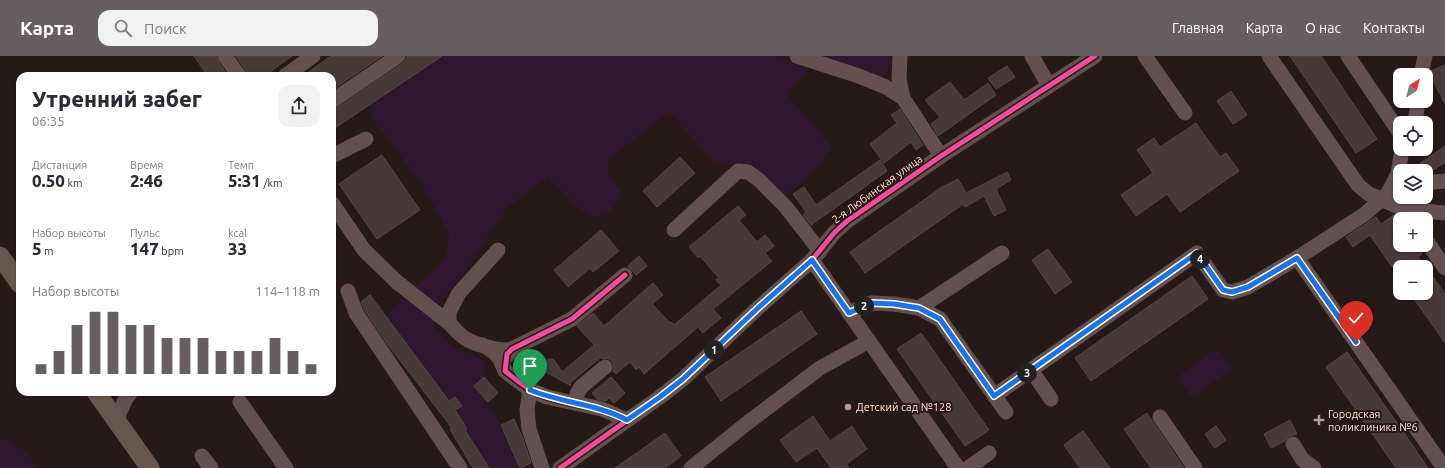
<!DOCTYPE html>
<html lang="ru">
<head>
<meta charset="utf-8">
<style>
  :root { --surface:#fff; --page:#f2f2f3; --text:#2b2b33; --muted:#7c7c81; --accent:#675e61 }
  body { margin:0; font-family:Ubuntu,sans-serif; background:var(--page); color:var(--text); height:100vh; display:flex; flex-direction:column; font-size:15px; white-space:nowrap }
  * { box-sizing:border-box; margin:0 }
  p { font-size:13px; color:var(--muted) }
  .icon { flex:none; width:22px; height:22px; fill:none; stroke:currentColor; stroke-width:2; stroke-linecap:round; stroke-linejoin:round }
  .map { position:relative; flex:1; overflow:hidden }
  .side { position:absolute; left:16px; top:16px; width:320px; height:324px; display:flex; flex-direction:column; background:var(--surface); border-radius:12px; box-shadow:0 1px 3px #0004 }
  .side>* { flex:none }
  .needle { width:26px; rotate:36deg }
  .buttons { position:absolute; left:1393px; top:12px; display:grid; gap:8px }
  .buttons a { display:grid; place-items:center; width:40px; height:40px; border-radius:8px; background:var(--surface); box-shadow:0 1px 3px #0004; font-size:20px }
  .pin { position:absolute; display:grid; place-items:center; width:34px; height:34px; color:#fff; margin:-41px -17px; border-radius:50% 50% 50% 0; rotate:-45deg; box-shadow:0 0 4px #0007 }
  .pin .icon { rotate:45deg }
  .km { position:absolute; width:20px; height:20px; margin:-10px; border-radius:50%; background:#222; color:#fff; font-size:11px; line-height:20px; text-align:center }
  .round { display:grid; place-items:center; flex:none; width:42px; height:42px; border-radius:12px; background:var(--page) }
  .summary { display:flex; align-items:center; justify-content:space-between; height:68px; padding:0 16px }
  h1 { font-size:22px; font-weight:800; line-height:30px }
  .stats { display:grid; grid-template-columns:repeat(3,1fr); gap:6px; height:68px; padding:4px 16px }
  .stats div { display:grid; align-content:center }
  .stats b { font-size:17px; font-weight:800 }
  .stats small { font-size:11px; font-weight:400 }
  .stats p { font-size:11px }
  .chart { height:112px; padding:8px 16px }
  .chart p { display:flex; justify-content:space-between }
  .chart svg { width:100%; height:72px; margin-top:4px; stroke:var(--accent); stroke-width:6 }
  header { display:flex; align-items:center; gap:24px; box-sizing:border-box; height:56px; padding:0 20px; background:var(--accent); color:#fff }
  header strong { font-size:19px }
  nav { display:flex; gap:22px; margin-inline-start:auto; font-size:14px }
  .search { width:280px; height:36px; background:var(--page); display:flex; align-items:center; gap:10px; box-sizing:border-box; padding:0 14px; border-radius:12px; color:var(--muted); font-size:15px }
  .map>svg:first-child { display:block }
</style>
</head>
<body>
<header>
<strong>Карта</strong>
<div class="search"><svg class="icon" aria-label="search" viewBox="0 0 24 24"><circle cx="10" cy="10" r="6"/><path d="M15 15l6 6"/></svg>Поиск</div>
<nav><a>Главная</a><a>Карта</a><a>О нас</a><a>Контакты</a></nav>
</header>
<div class="map">
<svg width="1445" height="412" viewBox="0 0 1445 412">
  <rect width="100%" height="100%" fill="#251a18"/>
  <g fill="#30172f">
    <polygon points="442,0 778,0 803,12 807,18 788,35 789,41 819,75 831,91 820,109 786,140 772,132 745,108 714,107 669,56 608,104 608,115 622,138 610,156 595,162 576,151 548,120 507,152 460,223 430,259 436,273 454,292 472,298 484,305 484,321 474,330 488,346 501,369 520,412 489,412 465,374 467,373 454,356 462,349 455,341 449,345 386,261 396,249 446,203 449,177 421,127 373,64 370,49"/>
    <polygon points="812,0 894,0 893,10 883,21"/>
    <polygon points="1214,295 1220,295 1231,311 1228,316 1196,338 1190,339 1179,323 1182,317"/>
    <path d="M3 382C18 387 29 399 38 412H0V385Z"/>
  </g>
  <g fill="#463937" stroke="#574744">
    <polygon points="194,0 216,0 218,5 228,20 208,20"/>
    <polygon points="236,0 292,0 264,20 248,20 246,15"/>
    <polygon points="331,0 382,0 332,34 332,20 303,20"/>
    <polygon points="407,0 442,0 332,74 332,54 337,52 403,7 406,4"/>
    <polygon points="1290,0 1321,0 1377,83 1356,97"/>
    <polygon points="1445,9 1445,48 1430,18 1431,15"/>
    <polygon points="1007,10 1015,21 996,33 988,22"/>
    <polygon points="950,26 964,44 988,27 996,39 938,80 931,68 940,61 925,44"/>
    <polygon points="1231,35 1247,59 1233,68 1217,45"/>
    <polygon points="900,53 923,89 916,94 911,86 884,107 870,88 897,67 891,59"/>
    <polygon points="1196,67 1220,101 1226,97 1239,115 1180,156 1167,138 1136,160 1121,139 1153,117 1137,94 1154,82 1160,91"/>
    <polygon points="1445,90 1445,106 1432,115 1409,115"/>
    <polygon points="382,99 420,154 377,183 339,128"/>
    <polygon points="680,101 695,117 657,151 643,135"/>
    <polygon points="880,104 887,115 811,169 803,159 806,156 793,138 804,131 816,149"/>
    <polygon points="1007,116 1011,124 996,133 1006,154 994,160 984,140 965,151 963,148 865,217 850,196 942,131 958,123 966,137"/>
    <polygon points="738,150 746,159 739,164 757,186 765,179 774,190 765,197 772,205 713,253 721,262 703,277 698,271 644,318 639,311 636,314 630,306 616,318 613,315 614,310 612,305 608,302 602,303 601,301 570,327 571,330 546,316 543,309 548,303 552,303 555,305 562,316 594,289 577,270 593,257 604,270 653,227 663,239 652,248 670,267 671,266 674,269 721,229 716,224 719,222 700,200 698,202 689,191"/>
    <polygon points="1394,159 1400,167 1400,189 1415,189 1422,198 1418,201 1426,211 1392,211 1370,179 1353,191 1346,181 1376,161 1381,168"/>
    <polygon points="601,174 619,195 593,216 590,212 568,231 554,214"/>
    <polygon points="1048,193 1072,226 1055,238 1032,204"/>
    <polygon points="639,200 647,210 636,219 628,210"/>
    <polygon points="1426,211 1445,238 1445,287 1410,237 1426,237"/>
    <polygon points="1192,220 1208,243 1091,325 1075,302"/>
    <polygon points="370,239 449,345 455,341 462,350 455,354 467,373 465,374 489,412 473,412 450,373 452,372 386,286 364,253 361,246"/>
    <polygon points="801,255 817,278 721,345 705,321"/>
    <polygon points="921,277 989,374 965,390 897,293"/>
    <polygon points="1347,296 1400,371 1428,412 1396,412 1326,311"/>
    <polygon points="484,321 498,337 488,346 474,330"/>
    <polygon points="611,321 625,337 614,347 609,342 606,345 597,343 592,337"/>
    <polygon points="1147,357 1153,366 1184,412 1151,412 1124,373"/>
    <polygon points="813,360 830,385 852,370 867,393 846,408 849,412 831,412 817,392 796,406 780,384"/>
    <polygon points="514,363 523,383 531,407 520,412 501,369"/>
    <polygon points="1290,364 1297,378 1289,380 1285,385 1271,392 1264,378"/>
    <polygon points="1216,370 1226,384 1215,392 1205,378"/>
    <polygon points="1083,375 1110,412 1080,412 1064,389"/>
    <polygon points="665,377 681,400 665,412 615,412"/>
  </g>
  <g fill="none" stroke-linecap="round" stroke-linejoin="round">
    <g stroke="#64504e" stroke-width="15">
      <polyline points="225,0 239,20"/>
      <polyline points="797,0 859,20 886,31 903,42"/>
      <polyline points="900,0 899,23 903,42 941,100"/>
      <polyline points="1032,0 1049,30"/>
      <polyline points="1145,0 1185,57"/>
      <polyline points="1269,0 1358,129 1369,138 1404,153 1445,157"/>
      <polyline points="1348,0 1400,77"/>
      <polyline points="1421,19 1425,0"/>
      <polyline points="285,20 313,0"/>
      <polyline points="332,45 398,0"/>
      <polyline points="1415,67 1418,45"/>
      <polyline points="332,100 366,83"/>
      <polyline points="1426,127 1445,125"/>
      <polyline points="332,147 364,194 397,226 449,267"/>
      <polyline points="674,174 738,115 748,116 759,124 785,150 820,195"/>
      <polyline points="1426,184 1445,212"/>
      <path d="M498 194 459 237 449 256V267C455 273 461 281 468 284 478 289 501 296 512 293"/>
      <polyline points="1297,202 1444,412"/>
      <polyline points="812,204 958,412"/>
      <polyline points="348,235 356,257 460,412"/>
      <polyline points="919,252 1002,197"/>
      <polyline points="849,257 871,247 894,248 919,252 940,263 1006,356"/>
      <polyline points="483,289 494,296 500,303 505,315 530,334 547,341 602,353 627,364"/>
      <polyline points="507,300 512,293 572,263 625,219"/>
      <polyline points="1031,314 1051,343"/>
      <polyline points="530,334 527,354 529,373 542,412"/>
      <polyline points="994,340 1197,197 1223,234 1232,236 1248,231 1297,202 1365,158 1388,137 1398,118 1402,93"/>
      <polyline points="240,346 286,412"/>
      <polyline points="575,347 577,338 581,331 605,311"/>
      <polyline points="1160,361 1195,412"/>
      <polyline points="116,365 125,344 131,336"/>
      <polyline points="1293,388 1302,403 1314,412"/>
      <polyline points="202,400 211,412"/>
      <polyline points="560,412 660,341 683,323 759,251 812,204 834,177 847,165 941,100 1095,0"/>
      <polyline points="691,412 746,368 820,312 869,285"/>
      <polyline points="968,412 989,397"/>
    </g>
    <g stroke="#68574f" stroke-width="19">
      <polyline points="0,200 20,228"/>
      <polyline points="96,336 150,412"/>
    </g>
    <g stroke="#2a1713" stroke-width="8">
      <g id="cycleway">
        <path d="M625 219 572 263 512 293 507 298 505 315C518 325 530 336 547 341 575 350 599 349 627 364"/>
        <polyline points="560,412 660,341 683,323 759,251 812,204 834,177 847,165 941,100 1095,0"/>
      </g>
    </g>
    <use href="#cycleway" stroke="#ef4d9e" stroke-width="5"/>
  </g>
  <g fill="none" stroke-linecap="round" stroke-linejoin="round">
    <g stroke="#fff" stroke-width="8">
      <path id="route" d="M530 334C562 347 597 348 627 364L660 341 683 323 759 251 812 204 849 257 871 247 894 248 919 252 940 263 994 340 1197 197 1223 234 1232 236 1248 231 1297 202 1356 286"/>
    </g>
    <use href="#route" stroke="#1a73e8" stroke-width="5"/>
  </g>
  <g fill="#b19c99" stroke="#2a1713" stroke-width="1.5">
    <circle cx="848" cy="351" r="4"/>
    <path d="M1317 358h4v4h4v4h-4v4h-4v-4h-4v-4h4z"/>
  </g>
  <g text-anchor="middle" stroke-width="4" stroke-linejoin="round" paint-order="stroke">
    <g font-size="11" fill="#fde2de" stroke="#2a1713">
      <text transform="translate(877 133) rotate(-36)" y="4">2-я Любинская улица</text>
    </g>
    <g font-size="11" fill="#fde2de" stroke="#2a1713" text-anchor="start">
      <text x="856" y="355">Детский сад №128</text>
      <text x="1328" y="362">Городская<tspan x="1328" dy="13">поликлиника №6</tspan></text>
    </g>
  </g>
</svg>
<div class="buttons">
<a><svg class="needle" viewBox="-14 -14 28 28"><path d="M0-13l5 13h-10z" fill="#e53935"/><path d="M0 13l5-13h-10z" fill="#7c7c81"/></svg></a>
<a><svg class="icon" aria-label="locate" viewBox="0 0 24 24"><circle cx="12" cy="12" r="6"/><path d="M12 2v4M12 18v4M2 12h4M18 12h4"/></svg></a>
<a><svg class="icon" aria-label="layers" viewBox="0 0 24 24"><path d="M12 4l9 5-9 5-9-5zM3 14l9 5 9-5"/></svg></a>
<a>+</a>
<a>−</a>
</div>
<div class="pin" style="left:530px;top:334px;background:#1e9e55"><svg class="icon" aria-label="arrive" viewBox="0 0 24 24"><path d="M6 21V4h12l-3 4 3 4H6"/></svg></div>
<div class="pin" style="left:1356px;top:286px;background:#d93025"><svg class="icon" aria-label="check" viewBox="0 0 24 24"><path d="M5 12l5 5 9-10"/></svg></div>
<b class="km" style="left:714px;top:294px">1</b>
<b class="km" style="left:864px;top:250px">2</b>
<b class="km" style="left:1027px;top:317px">3</b>
<b class="km" style="left:1200px;top:203px">4</b>
<section class="side">
<div class="summary"><div><h1>Утренний забег</h1><p>06:35</p></div><a class="round"><svg class="icon" aria-label="share" viewBox="0 0 24 24"><path d="M12 15V3M7 8l5-5 5 5M5 13v7h14v-7"/></svg></a></div>
<div class="stats">
<div><p>Дистанция</p><b>0.50<small> km</small></b></div>
<div><p>Время</p><b>2:46</b></div>
<div><p>Темп</p><b>5:31<small> /km</small></b></div>
</div>
<div class="stats">
<div><p>Набор высоты</p><b>5<small> m</small></b></div>
<div><p>Пульс</p><b>147<small> bpm</small></b></div>
<div><p>kcal</p><b>33</b></div>
</div>
<div class="chart"><p><span>Набор высоты</span>114–118 m</p>
<svg viewBox="0 0 160 44" preserveAspectRatio="none"><path d="M5 44V38M15 44V30M25 44V14M35 44V6M45 44V6M55 44V14M65 44V14M75 44V22M85 44V22M95 44V22M105 44V30M115 44V30M125 44V30M135 44V22M145 44V30M155 44V38"/></svg>
</div>
</section>
</div>
</body>
</html>
